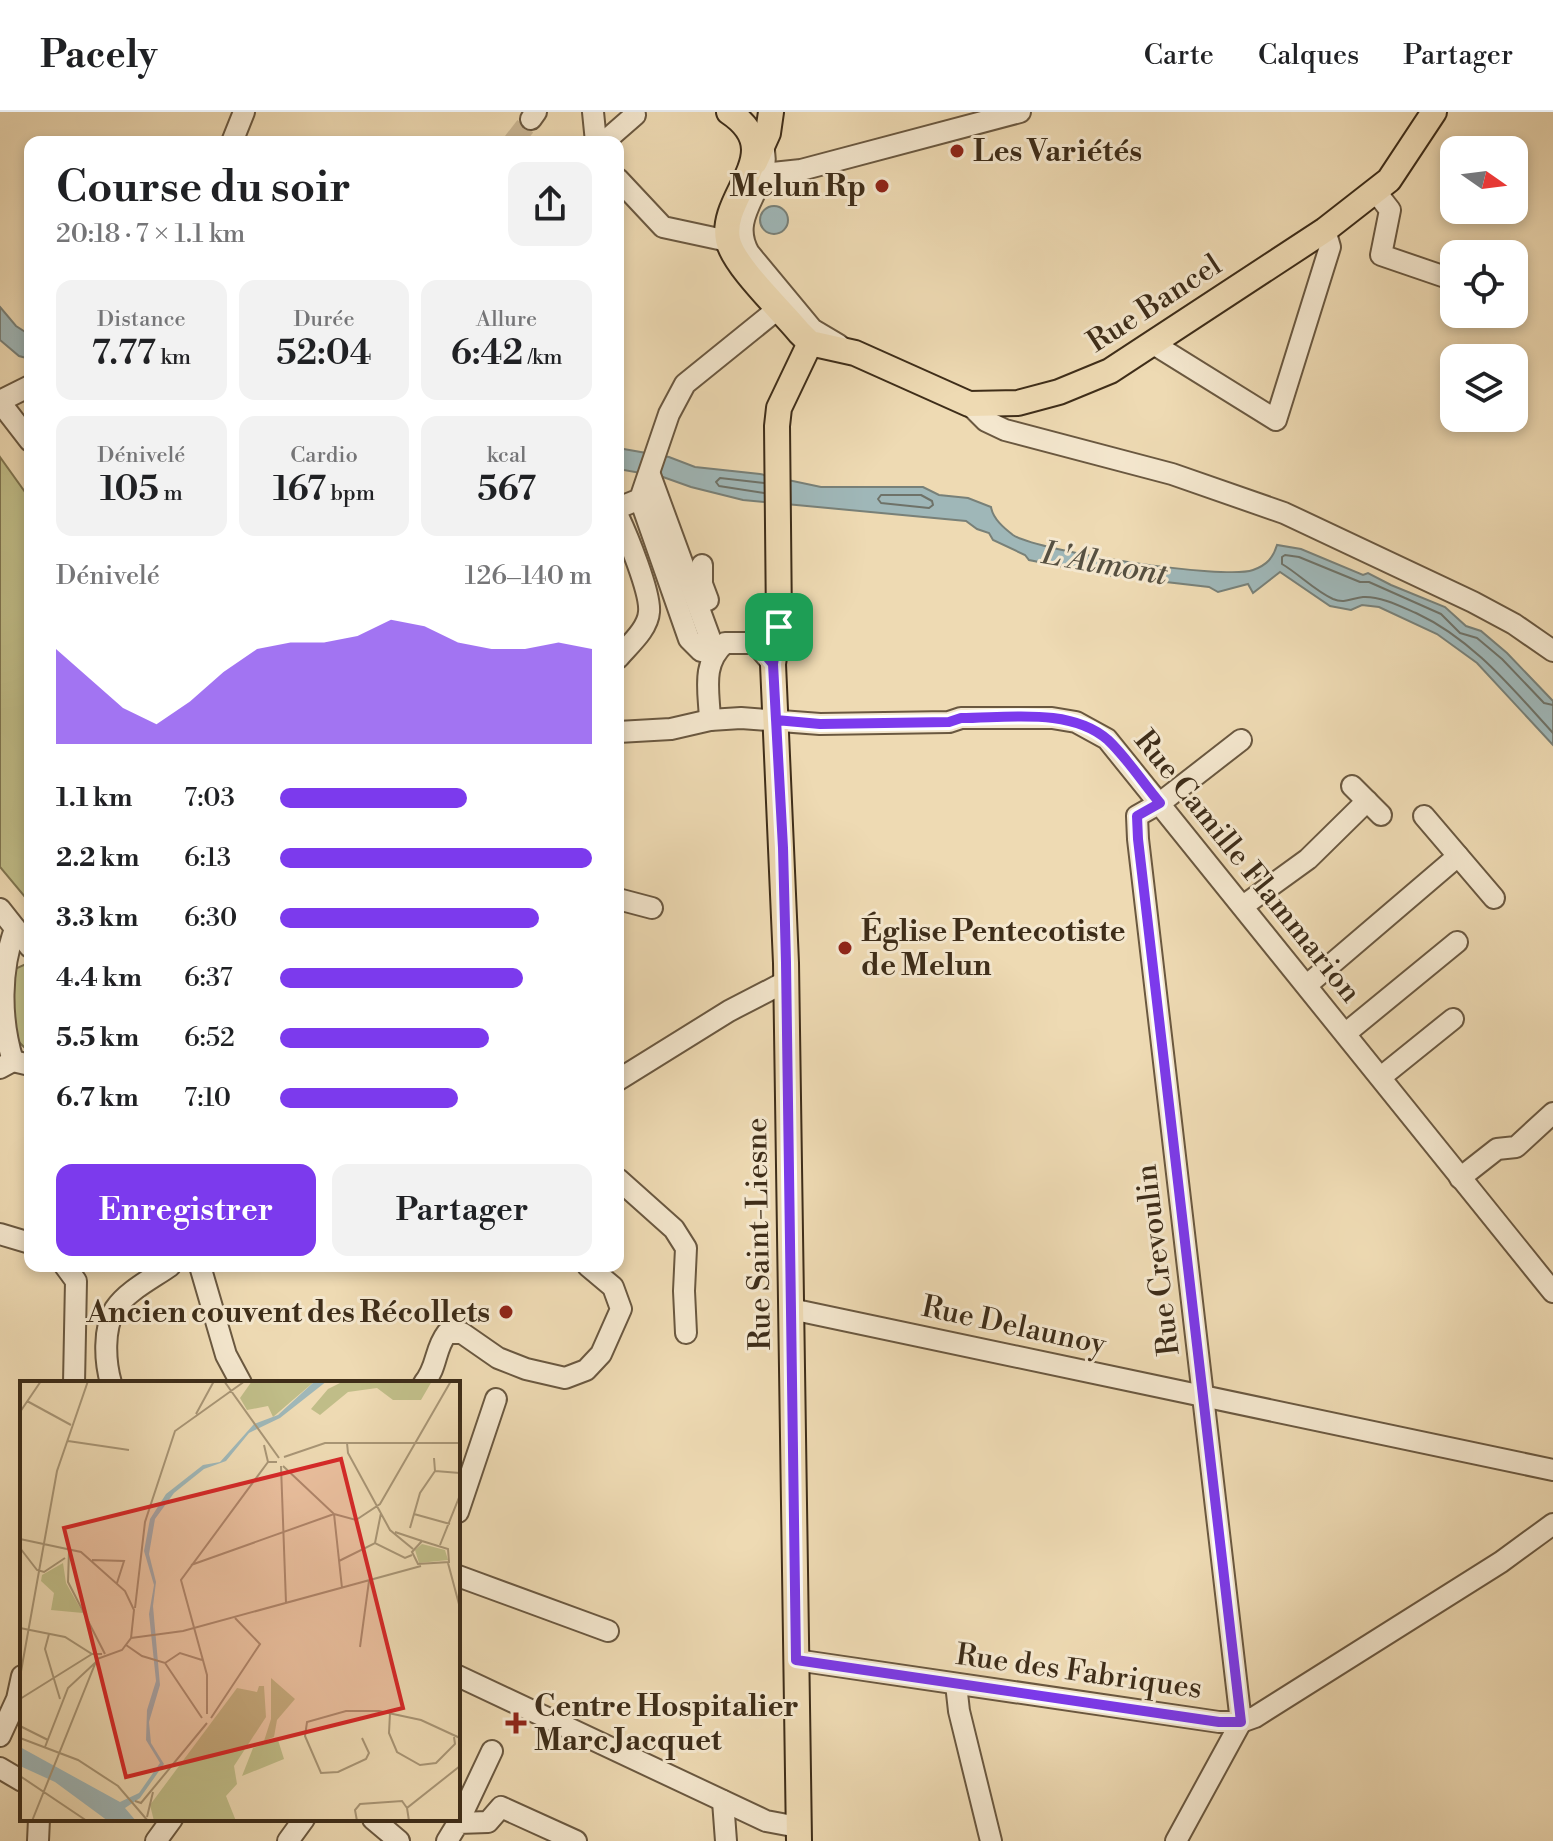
<!DOCTYPE html>
<html lang="fr">
<head>
<meta charset="utf-8">
<style>
  :root { --surface:#fff; --page:#f2f2f2; --text:#202124; --muted:#757577; --line:#e0e0e0; --accent:#7c3aed }
  body { margin:0; font-family:"Libre Bodoni",serif; background:var(--page); color:var(--text); height:100vh; display:flex; flex-direction:column; font-size:30px; white-space:nowrap }
  * { box-sizing:border-box; margin:0 }
  p { font-size:26px; color:var(--muted) }
  .icon { flex:none; width:44px; height:44px; fill:none; stroke:currentColor; stroke-width:2; stroke-linecap:round; stroke-linejoin:round }
  .map { position:relative; flex:1; overflow:hidden }
  .panel { position:absolute; left:24px; top:24px; width:600px; height:1136px; display:flex; flex-direction:column; background:var(--surface); border-radius:16px; box-shadow:0 4px 12px #0003 }
  .panel>* { flex:none }
  .needle { width:52px; rotate:104deg }
  .controls { position:absolute; left:1440px; top:24px; display:grid; gap:16px }
  .controls a { display:grid; place-items:center; width:88px; height:88px; border-radius:16px; background:var(--surface); box-shadow:0 4px 12px #0003; font-size:40px }
  .pin { position:absolute; display:grid; place-items:center; width:68px; height:68px; color:#fff; margin:-34px; border-radius:16px; box-shadow:0 4px 12px #0006 }
  .round { display:grid; place-items:center; flex:none; width:84px; height:84px; border-radius:16px; background:var(--page) }
  .overview { display:flex; align-items:center; justify-content:space-between; height:136px; padding:0 32px }
  h1 { font-size:44px; font-weight:600; line-height:60px }
  .metrics { display:grid; grid-template-columns:repeat(3,1fr); gap:12px; height:136px; padding:8px 32px }
  .metrics div { display:grid; align-content:center; border-radius:16px; background:var(--page); text-align:center }
  .metrics b { font-size:34px; font-weight:600 }
  .metrics small { font-size:22px; font-weight:400 }
  .metrics p { font-size:22px }
  .chart { height:224px; padding:16px 32px }
  .chart p { display:flex; justify-content:space-between }
  .chart svg { width:100%; height:144px; margin-top:8px; fill:var(--accent); opacity:.7 }
  .primary-button { display:flex; gap:16px; margin-top:auto; padding:16px 32px }
  .primary-button a { flex:1; height:92px; border-radius:16px; background:var(--accent); color:#fff; font-size:32px; font-weight:600; line-height:92px; text-align:center }
  .primary-button a+a { background:var(--page); color:var(--text) }
  ul { padding:0 32px; list-style:none; font-size:26px }
  li { display:grid; grid-template-columns:128px 96px 1fr; align-items:center; height:60px }
  li i { height:20px; border-radius:10px; background:var(--accent) }
  header { display:flex; align-items:center; gap:48px; box-sizing:border-box; height:112px; padding:0 40px; background:var(--surface); border-bottom:2px solid var(--line) }
  header strong { font-size:38px }
  nav { display:flex; gap:44px; margin-inline-start:auto; font-size:28px }
  .map>svg:first-child { display:block }
</style>
</head>
<body>
<header>
<strong>Pacely</strong>
<nav><a>Carte</a><a>Calques</a><a>Partager</a></nav>
</header>
<div class="map">
<svg width="1553" height="1729" viewBox="0 0 1553 1729">
  <rect width="100%" height="100%" fill="#eedab3"/>
  <filter id="stains"><feTurbulence type="fractalNoise" baseFrequency=".0025" numOctaves="4"/><feColorMatrix values="0 0 0 0 .2 0 0 0 0 .09 0 0 0 0 .02 0 0 0 .5 -.17"/></filter>
  <radialGradient id="worn" r=".72"><stop offset=".6" stop-color="#630" stop-opacity="0"/><stop offset="1" stop-color="#630" stop-opacity=".3"/></radialGradient>
  <g fill="#c0bd88" stroke="#7f7550" stroke-width="2">
    <polygon points="0,345 30,387 30,791 0,755"/>
    <polygon points="26,852 30,857 30,941 17,928 8,865 17,856"/>
  </g>
  <g fill="#9fb7b8" stroke="#788078" stroke-width="2">
    <circle cx="774" cy="108" r="14"/>
    <polygon points="0,195 16,214 30,223 30,247 19,244 0,228"/>
    <path d="M618 336 669 345 695 355 760 362 821 375H923L939 383 968 386 991 395C993 407 1004 416 1013 423 1039 440 1225 468 1253 458 1267 453 1273 446 1277 433L1301 437 1363 463 1368 461 1391 473 1445 495 1466 514 1481 519 1507 541 1553 589V633L1477 551 1437 522 1379 495 1362 493 1351 498 1330 494 1280 460 1253 481 1248 472 1218 480 1209 475 1105 463 1029 448 1025 443 993 428 989 421 977 417 966 409 743 388 691 375 663 365 618 357Z"/>
  </g>
  <g fill="none" stroke-linecap="round" stroke-linejoin="round">
    <g stroke="#6e7268" stroke-width="2">
      <polyline points="764,371 720,366 716,370 719,374 764,381"/>
      <polygon points="881,383 921,383 932,389 933,393 929,396 881,391 878,387"/>
      <path d="M1553 593 1544 591 1502 547 1477 526 1460 521 1441 502 1369 470H1360L1299 445 1285 443 1282 445V452C1299 462 1315 479 1333 487 1345 492 1352 486 1363 485 1380 484 1400 494 1416 501 1472 527 1511 575 1553 621"/>
    </g>
    <polyline stroke="#cbb794" stroke-width="20" stroke-dasharray="20 10" stroke-linecap="butt" points="513,30 531,7"/>
    <g stroke="#6a5840" stroke-width="24">
      <g id="minor">
        <polyline points="593,0 596,30"/>
        <polyline points="531,7 536,0"/>
        <polyline points="232,30 244,0"/>
        <polyline points="604,30 635,3"/>
        <path d="M762 31C777 73 725 100 749 141L812 217 839 233"/>
        <polyline points="751,56 762,62 801,58 1020,0"/>
        <polyline points="618,67 663,115 728,129"/>
        <polyline points="1376,80 1390,98 1381,143 1454,168"/>
        <polyline points="1152,231 1276,308 1330,135 1325,118"/>
        <polyline points="0,289 30,274"/>
        <polyline points="0,290 30,329"/>
        <polyline points="969,292 986,309 1005,318 1172,362 1284,401 1473,490 1514,512 1553,539"/>
        <polyline points="650,363 715,540"/>
        <polyline points="640,387 689,527 701,539 715,540"/>
        <polyline points="618,396 640,387 669,302 685,272 779,196"/>
        <path d="M618 404C627 423 651 481 649 500 648 517 629 533 618 546"/>
        <polyline points="702,453 702,472 708,488"/>
        <path d="M710 608C709 579 701 552 725 531H755L773 552"/>
        <polyline points="618,620 671,617 710,608 741,606 820,612 949,610 961,606 1052,606 1076,610 1107,627 1553,1180"/>
        <polyline points="1241,628 1160,691 1137,704 1138,727 1241,1610"/>
        <polyline points="1352,674 1381,703"/>
        <polyline points="1424,704 1494,786"/>
        <polyline points="618,787 652,796"/>
        <polyline points="1243,794 1308,747 1367,689"/>
        <polyline points="0,797 30,835"/>
        <polyline points="1307,873 1458,744"/>
        <polyline points="1346,921 1457,830"/>
        <path d="M13 949C0 907 0 858 15 817"/>
        <polyline points="0,956 13,949 30,953"/>
        <polyline points="1381,965 1453,907"/>
        <polyline points="618,968 729,899 785,870"/>
        <polyline points="1460,1066 1497,1037 1516,1035 1553,1001"/>
        <polyline points="618,1067 674,1117 686,1136 684,1179 686,1221"/>
        <polyline points="0,1122 30,1131"/>
        <polyline points="65,1154 76,1169 74,1271"/>
        <polyline points="200,1154 226,1243 241,1271"/>
        <polyline points="791,1197 1553,1358"/>
        <path d="M111 1271C105 1250 103 1217 115 1197 127 1179 153 1166 170 1154"/>
        <path d="M424 1271C438 1254 434 1238 447 1221H462L498 1246 526 1257 565 1266 586 1258 601 1242 621 1197 613 1175 588 1154"/>
        <polyline points="458,1400 496,1287"/>
        <polyline points="458,1464 608,1519"/>
        <polyline points="796,1548 1219,1610 1241,1610 1255,1605 1501,1450 1553,1412"/>
        <polyline points="458,1564 766,1709 798,1715"/>
        <polyline points="956,1572 959,1599 991,1729"/>
        <polyline points="0,1624 17,1587 22,1564"/>
        <polyline points="0,1656 22,1669"/>
        <polyline points="723,1689 726,1729"/>
        <polyline points="373,1707 399,1729"/>
        <polyline points="458,1711 492,1639"/>
        <polyline points="38,1729 39,1707"/>
        <polyline points="156,1729 172,1707"/>
        <polyline points="288,1729 304,1707"/>
        <polyline points="447,1729 458,1711 488,1710 501,1695 576,1729"/>
        <polyline points="1176,1729 1241,1610"/>
      </g>
    </g>
    <g stroke="#3e2d19" stroke-width="28">
      <g id="major">
        <path d="M729 0C790 41 719 82 728 128 733 153 781 198 799 220L810 231 855 241 969 292 1018 291 1059 280 1110 259 1325 118 1389 68 1434 0"/>
        <polyline points="755,50 768,21 771,0"/>
        <polyline points="799,1729 786,851 773,552 779,512 777,314 779,296 810,231"/>
      </g>
    </g>
    <use href="#minor" stroke="#f4e7ce" stroke-width="20"/>
    <use href="#major" stroke="#eedab3" stroke-width="24"/>
  </g>
  <g fill="none" stroke-linecap="round" stroke-linejoin="round">
    <g stroke="#fff" stroke-width="16">
      <path id="route" d="M779 515 773 552 783 736 786 851 796 1548 1219 1610H1241L1138 727 1137 704 1160 691C1143 671 1127 646 1108 628 1071 595 1007 606 961 606L949 610 820 612 776 608 773 552 755 531 779 515"/>
    </g>
    <use href="#route" stroke="#7c3aed" stroke-width="10"/>
  </g>
  <g fill="#8f2418" stroke="#f4e7ce" stroke-width="3">
    <circle cx="957" cy="39" r="8"/>
    <circle cx="882" cy="74" r="8"/>
    <circle cx="845" cy="836" r="8"/>
    <circle cx="506" cy="1200" r="8"/>
    <path d="M512 1599h8v8h8v8h-8v8h-8v-8h-8v-8h8z"/>
  </g>
  <g text-anchor="middle" stroke-width="6" stroke-linejoin="round" paint-order="stroke">
    <g font-size="30" font-weight="bold" fill="#3e2d19" stroke="#f4e7ce" text-anchor="start">
      <text x="973" y="49">Les Variétés</text>
      <text x="866" y="84" text-anchor="end">Melun Rp</text>
      <text x="861" y="829">Église Pentecotiste<tspan x="861" dy="34">de Melun</tspan></text>
      <text x="490" y="1210" text-anchor="end">Ancien couvent des Récollets</text>
      <text x="534" y="1604">Centre Hospitalier<tspan x="534" dy="34">Marc Jacquet</tspan></text>
    </g>
    <g font-size="30" fill="#3e2d19" stroke="#f4e7ce">
      <text transform="translate(1154 191) rotate(-33)" y="10">Rue Bancel</text>
      <text transform="translate(1248 754) rotate(51)" y="10">Rue Camille Flammarion</text>
      <text transform="translate(758 1122) rotate(-91)" y="10">Rue Saint-Liesne</text>
      <text transform="translate(1157 1148) rotate(-97)" y="10">Rue Crevoulin</text>
      <text transform="translate(1014 1213) rotate(12)" y="10">Rue Delaunoy</text>
      <text transform="translate(1079 1559) rotate(8)" y="10">Rue des Fabriques</text>
    </g>
    <g font-size="32" font-style="italic" fill="#565041" stroke="#f4e7ce">
      <text transform="translate(1105 451) rotate(10)" y="11">L'Almont</text>
    </g>
  </g>
  <g transform="translate(20 1269)">
    <rect width="440" height="440" fill="#eedab3"/>
    <path d="M232 0H295L253 36 248 25 227 29 220 17ZM324 0H412L401 19H373L357 7 328 11 300 34 291 28 308 8ZM402 163 425 169 428 179 399 182 395 169ZM43 182 46 202 63 232 31 229 34 212 21 200 22 194ZM251 297 275 318 257 339 254 356 244 360 251 338ZM239 305H244L246 336 214 385 217 403 206 415 216 440H134L130 424 217 307 237 311ZM258 359 264 378 222 395 233 367Z" fill="#c0bd88"/>
    <path d="M295 0H307L260 37 229 52 206 80 184 88 154 112 135 138 129 173 136 201 133 225 140 304 129 341 131 362 144 383 120 417 105 427 116 440H88L35 401 0 385V366L100 421 119 412 140 382 126 359 127 329 136 300 129 233 134 204 124 170 130 138 146 113 183 84 200 81 234 43 258 34Z" fill="#9fb7b8"/>
    <path fill="none" stroke="#a89575" stroke-width="2" d="M204 0 259 77M7 20 51 44M0 31 21 0M176 33 194 0M48 60 109 69M327 62 328 72 370 149 393 168M244 64 248 81H257M264 76 305 62H440M261 85 266 222M263 85 314 133 322 207M415 90 440 92M314 133 336 139 360 123 431 0M394 133 430 143M390 147 400 112 415 90 414 77M375 151 402 160M0 158 61 171 105 210 114 229 111 257 102 269 77 278 12 440M402 160 428 168 429 181 398 183 392 171ZM355 162 361 132M420 164 440 114M0 167 17 189 24 191 45 177M49 169 48 201 85 273M72 179 104 180 97 202M319 180 355 162 385 177 392 174M428 182 440 227M171 184 314 133M115 227 125 141 155 50 225 0M0 247 45 256 72 273H82M29 253 25 268 40 318M111 257 163 250 401 185M106 264 122 275 145 282 160 272 182 279M340 266 349 200M145 282 182 337M0 296 37 90 68 0M0 318 72 273M370 332 369 352 377 371 400 384 416 382 435 363 434 356M187 333V294L161 199 248 81M191 337 240 263 215 237M0 345 28 359M0 357 58 379 98 405 128 440M342 357 349 372 346 378 318 391 301 392 285 355 287 341 326 330H359L401 339 440 357M25 366 48 307 76 281M0 395 67 440M115 420 121 422 187 342M127 436 133 411M337 440 335 429 340 423 382 420 387 427M389 440 387 427 440 385"/>
    <path fill="#d62828" fill-opacity="0.15" stroke="#d62828" stroke-width="4" d="M321 78 383 327 106 396 44 147Z"/>
    <rect width="440" height="440" fill="none" stroke="#3e2d19" stroke-width="4"/>
  </g>
  <rect width="100%" height="100%" filter="url(#stains)"/>
  <rect width="100%" height="100%" fill="url(#worn)"/>
</svg>
<div class="controls">
<a><svg class="needle" viewBox="-14 -14 28 28"><path d="M0-13l5 13h-10z" fill="#e53935"/><path d="M0 13l5-13h-10z" fill="#757577"/></svg></a>
<a><svg class="icon" aria-label="locate" viewBox="0 0 24 24"><circle cx="12" cy="12" r="6"/><path d="M12 2v4M12 18v4M2 12h4M18 12h4"/></svg></a>
<a><svg class="icon" aria-label="layers" viewBox="0 0 24 24"><path d="M12 4l9 5-9 5-9-5zM3 14l9 5 9-5"/></svg></a>
</div>
<div class="pin" style="left:779px;top:515px;background:#1e9e55"><svg class="icon" aria-label="arrive" viewBox="0 0 24 24"><path d="M6 21V4h12l-3 4 3 4H6"/></svg></div>
<section class="panel">
<div class="overview"><div><h1>Course du soir</h1><p>20:18 · 7 × 1.1 km</p></div><a class="round"><svg class="icon" aria-label="share" viewBox="0 0 24 24"><path d="M12 15V3M7 8l5-5 5 5M5 13v7h14v-7"/></svg></a></div>
<div class="metrics">
<div><p>Distance</p><b>7.77<small> km</small></b></div>
<div><p>Durée</p><b>52:04</b></div>
<div><p>Allure</p><b>6:42<small> /km</small></b></div>
</div>
<div class="metrics">
<div><p>Dénivelé</p><b>105<small> m</small></b></div>
<div><p>Cardio</p><b>167<small> bpm</small></b></div>
<div><p>kcal</p><b>567</b></div>
</div>
<div class="chart"><p><span>Dénivelé</span>126–140 m</p>
<svg viewBox="0 0 160 44" preserveAspectRatio="none"><path d="M0 44V15L10 24L20 33L30 38L40 31L50 22L60 15L70 13L80 13L90 11L100 6L110 8L120 13L130 15L140 15L150 13L160 15V44z"/></svg>
</div>
<ul>
<li><b>1.1 km</b>7:03<i style="width:60%"></i></li>
<li><b>2.2 km</b>6:13<i style="width:100%"></i></li>
<li><b>3.3 km</b>6:30<i style="width:83%"></i></li>
<li><b>4.4 km</b>6:37<i style="width:78%"></i></li>
<li><b>5.5 km</b>6:52<i style="width:67%"></i></li>
<li><b>6.7 km</b>7:10<i style="width:57%"></i></li>
</ul>
<div class="primary-button"><a>Enregistrer</a><a>Partager</a></div>
</section>
</div>
</body>
</html>
